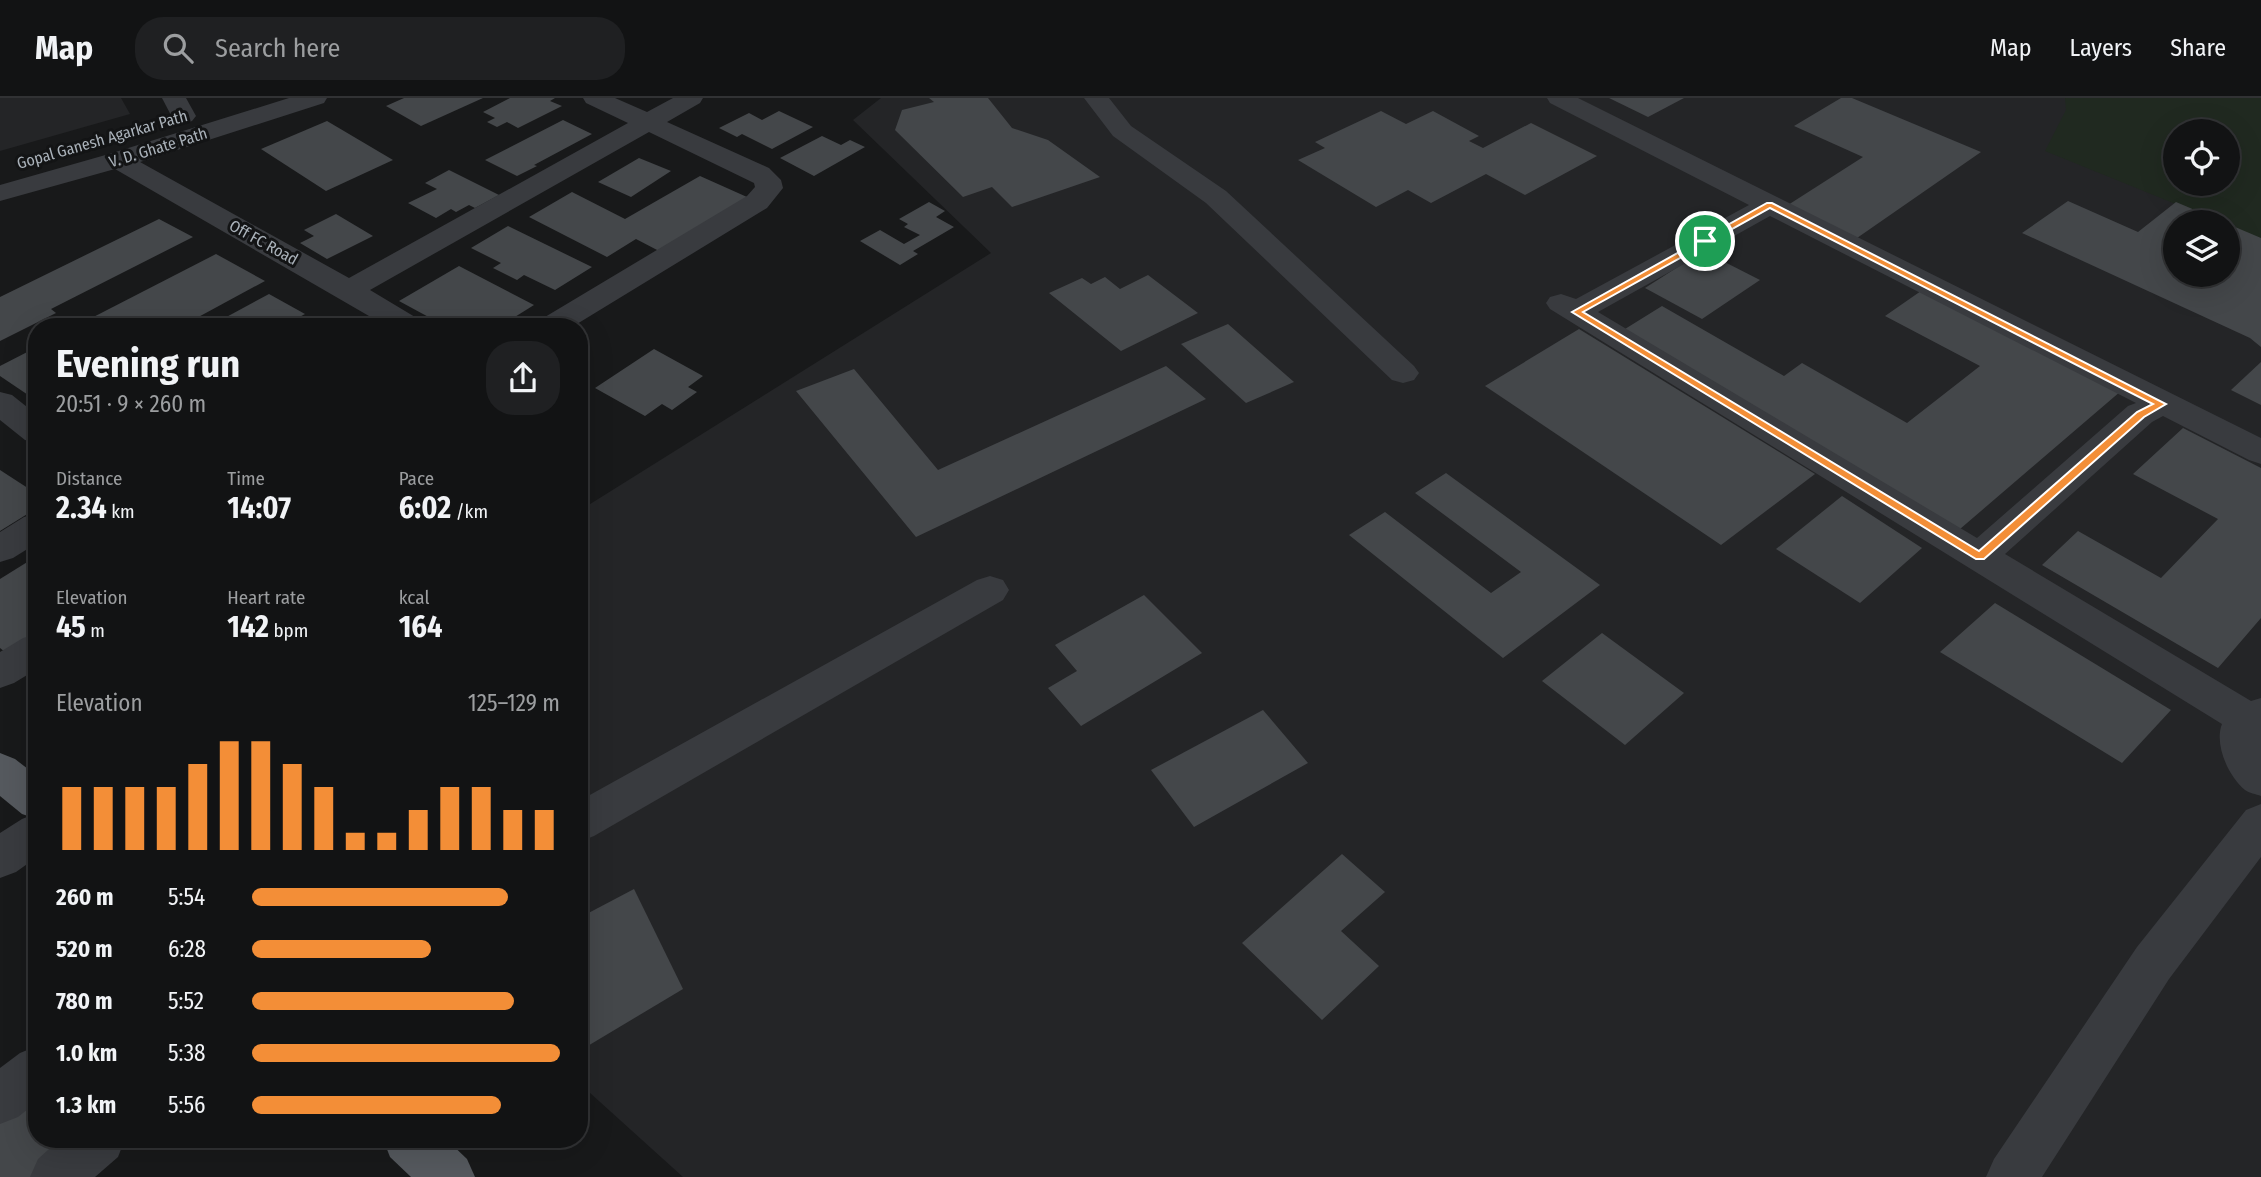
<!DOCTYPE html>
<html lang="en">
<head>
<meta charset="utf-8">
<style>
  :root { --surface:#121314; --page:#1f2022; --text:#f1f3f6; --muted:#9c9ea0; --line:#313234; --accent:#f38e37 }
  body { margin:0; font-family:"Fira Sans Condensed",sans-serif; background:var(--page); color:var(--text); height:100vh; display:flex; flex-direction:column; font-size:26px; white-space:nowrap }
  * { box-sizing:border-box; margin:0 }
  p { font-size:23px; color:var(--muted) }
  .icon { flex:none; width:38px; height:38px; fill:none; stroke:currentColor; stroke-width:2; stroke-linecap:round; stroke-linejoin:round }
  .map { position:relative; flex:1; overflow:hidden }
  .panel { position:absolute; left:28px; top:220px; width:560px; height:830px; display:flex; flex-direction:column; background:var(--surface); border-radius:28px; box-shadow:0 7px 28px #0002,0 0 0 2px var(--line) }
  .panel>* { flex:none }
  .buttons { position:absolute; left:2163px; top:21px; display:grid; gap:14px }
  .buttons a { display:grid; place-items:center; width:77px; height:77px; border-radius:50%; background:var(--surface); box-shadow:0 7px 28px #0002,0 0 0 2px var(--line); font-size:35px }
  .pin { position:absolute; display:grid; place-items:center; width:60px; height:60px; color:#fff; margin:-30px; border:4px solid #fff; border-radius:50%; box-shadow:0 2px 7px #0007 }
  .round { display:grid; place-items:center; flex:none; width:74px; height:74px; border-radius:28px; background:var(--page) }
  .overview { display:flex; align-items:center; justify-content:space-between; height:119px; padding:0 28px }
  h1 { font-size:38px; font-weight:700; line-height:52px }
  .figures { display:grid; grid-template-columns:repeat(3,1fr); gap:10px; height:119px; padding:7px 28px }
  .figures div { display:grid; align-content:center }
  .figures b { font-size:30px; font-weight:700 }
  .figures small { font-size:19px; font-weight:400 }
  .figures p { font-size:19px }
  .chart { height:196px; padding:14px 28px }
  .chart p { display:flex; justify-content:space-between }
  .chart svg { width:100%; height:126px; margin-top:7px; stroke:var(--accent); stroke-width:6 }
  ul { padding:0 28px; list-style:none; font-size:23px }
  li { display:grid; grid-template-columns:112px 84px 1fr; align-items:center; height:52px }
  li i { height:18px; border-radius:9px; background:var(--accent) }
  header { display:flex; align-items:center; gap:42px; box-sizing:border-box; height:98px; padding:0 35px; background:var(--surface); border-bottom:2px solid var(--line) }
  header strong { font-size:33px }
  nav { display:flex; gap:38px; margin-inline-start:auto; font-size:24px }
  .search { width:490px; height:63px; background:var(--page); display:flex; align-items:center; gap:18px; box-sizing:border-box; padding:0 24px; border-radius:28px; color:var(--muted); font-size:26px }
  .map>svg:first-child { display:block }
</style>
</head>
<body>
<header>
<strong>Map</strong>
<div class="search"><svg class="icon" aria-label="search" viewBox="0 0 24 24"><circle cx="10" cy="10" r="6"/><path d="M15 15l6 6"/></svg>Search here</div>
<nav><a>Map</a><a>Layers</a><a>Share</a></nav>
</header>
<div class="map">
<svg width="2261" height="1079" viewBox="0 0 2261 1079">
  <rect width="100%" height="100%" fill="#18191a"/>
  <g fill="#242527" fill-rule="evenodd">
    <polygon points="0,0 121,0 130,16 0,53"/>
    <path d="M881 0H2261V1079H683L579 985V413L991 155 853 22ZM2175 33H2228V86H2175ZM2175 124H2228V177H2175Z"/>
  </g>
  <path fill="#202920" fill-rule="evenodd" d="M2065 0H2261V141L2228 127V124H2220L2045 53 2066 12ZM2175 33H2228V86H2175Z"/>
  <g fill="#44474a">
    <polygon points="404,0 483,0 421,28 386,8"/>
    <polygon points="510,0 555,0 550,3 562,8 518,30 507,24 497,29 487,24 495,20 483,14"/>
    <polygon points="929,0 988,0 1012,30 1048,42 1100,79 1012,109 992,89 963,99 895,32 902,12 934,4"/>
    <polygon points="1609,0 1684,0 1648,19"/>
    <polygon points="1841,0 1852,0 1981,54 1857,140 1788,107 1863,59 1794,28"/>
    <polygon points="779,13 813,29 772,51 742,36 737,39 719,30 749,15 762,22"/>
    <polygon points="1381,13 1406,26 1433,13 1479,38 1469,43 1483,50 1531,25 1597,58 1525,97 1486,76 1431,105 1408,92 1376,109 1298,62 1325,50 1315,44"/>
    <polygon points="563,22 592,36 534,67 537,68 517,78 485,62"/>
    <polygon points="327,23 393,62 326,93 261,51"/>
    <polygon points="822,38 841,47 850,42 865,49 814,78 780,60"/>
    <polygon points="639,60 671,73 631,99 598,84"/>
    <polygon points="449,72 499,97 475,110 469,107 456,114 451,111 436,120 408,105 437,91 425,85"/>
    <polygon points="700,78 747,99 659,153 636,141 607,159 529,119 572,94 625,121"/>
    <polygon points="2068,103 2138,134 2176,104 2223,124 2175,124 2175,177 2228,177 2228,126 2261,140 2261,249 2250,240 2022,135"/>
    <polygon points="929,104 945,113 936,119 954,129 913,153 918,156 900,167 860,143 880,132 904,146 920,137 904,129 908,126 899,121"/>
    <polygon points="336,116 373,138 327,161 300,145 314,138 304,132"/>
    <polygon points="159,121 193,139 51,211 56,215 0,243 0,199"/>
    <polygon points="508,128 592,169 555,192 524,177 517,182 493,170 501,165 471,150"/>
    <polygon points="1703,153 1760,182 1702,221 1645,190"/>
    <polygon points="216,156 265,183 180,229 74,229"/>
    <polygon points="459,168 534,207 499,229 447,229 399,203"/>
    <polygon points="1148,177 1198,215 1121,253 1049,195 1082,180 1091,186 1105,179 1120,191"/>
    <polygon points="1921,193 2121,293 1960,431 1625,231 1662,208 1784,278 1802,265 1907,325 1980,268 1885,218"/>
    <polygon points="269,196 305,216 281,229 208,229"/>
    <polygon points="1228,226 1294,284 1246,305 1181,246"/>
    <polygon points="1579,231 1815,376 1721,447 1485,288"/>
    <polygon points="37,249 37,303 0,278 0,268"/>
    <polygon points="654,251 703,278 688,289 697,294 672,312 662,306 645,318 595,290"/>
    <polygon points="2261,264 2261,307 2231,292"/>
    <polygon points="1166,268 1206,301 916,439 796,293 854,271 938,372"/>
    <polygon points="2183,330 2261,370 2261,520 2218,570 2042,467 2078,433 2161,480 2218,421 2133,376"/>
    <polygon points="0,372 37,396 37,410 0,433"/>
    <polygon points="1446,375 1600,487 1503,560 1349,437 1385,414 1491,495 1521,474 1415,395"/>
    <polygon points="1842,398 1922,450 1860,505 1776,451"/>
    <polygon points="37,458 37,533 5,554 0,550 0,481"/>
    <polygon points="1144,497 1202,555 1081,628 1048,590 1077,573 1055,547"/>
    <polygon points="1995,505 2171,612 2122,665 1940,554"/>
    <polygon points="1602,535 1684,595 1625,647 1542,583"/>
    <polygon points="1263,612 1308,665 1194,729 1151,672"/>
    <polygon points="1342,756 1385,794 1341,833 1379,868 1322,922 1242,845"/>
    <polygon points="634,791 683,891 581,952 579,820"/>
    <polygon points="37,993 37,1041 80,1041 42,1079 0,1079 0,1017"/>
  </g>
  <g fill="none" stroke-linecap="round" stroke-linejoin="round">
    <g fill="#393b3f" fill-rule="evenodd">
      <polygon points="162,0 186,0 196,18 192,23 183,26 174,23"/>
      <polygon points="289,0 327,0 324,5 140,64 349,180 628,25 586,5 583,0 615,0 647,14 673,0 703,0 700,5 667,24 769,70 781,82 783,90 767,110 572,229 536,229 540,222 747,98 755,89 754,85 649,34 370,192 420,222 424,229 388,229 115,71 0,103 0,87 109,56"/>
      <polygon points="1084,0 1109,0 1131,28 1226,93 1414,268 1419,275 1414,282 1403,285 1392,282 1206,105 1113,38"/>
      <path d="M1547 0H1578L2261 340V366L2249 362 2163 318 2152 324 2005 456 2251 603 2261 600V698C2256 696 2249 695 2245 692 2228 678 2214 646 2222 626L1550 211 1546 205 1550 199 1561 196 1576 201 1749 107 1550 5ZM1770 118 2136 305 2128 308 1977 440 1598 214Z"/>
      <polygon points="0,294 12,297 37,317 37,345 25,342 0,322"/>
      <polygon points="37,415 37,445 13,460 0,464 0,434 24,419"/>
      <polygon points="990,478 1003,482 1009,492 1003,502 594,738 579,744 579,703 977,482"/>
      <polygon points="37,536 37,571 14,585 0,590 0,554 23,540"/>
      <polygon points="2261,706 2261,759 2169,881 2042,1079 1986,1079 1994,1061 2137,849 2246,712"/>
      <polygon points="37,715 37,759 16,774 0,780 0,735 22,721"/>
      <polygon points="37,948 37,1004 18,1019 0,1026 0,970 20,955"/>
      <polygon points="60,1041 125,1041 118,1059 95,1079 30,1079 38,1061"/>
    </g>
    <g fill="#55595e" fill-rule="evenodd">
      <polygon points="0,655 15,661 37,678 37,721 22,716 0,698"/>
      <polygon points="383,1041 446,1041 467,1061 475,1079 411,1079 390,1059"/>
    </g>
  </g>
  <path fill="#f38e37" stroke="#fff" stroke-width="2" fill-rule="evenodd" d="M1767 105H1772L2166 306 2144 319 1984 461H1976L1572 214ZM1770 110 2153 306 2137 314 1979 453 1583 214Z"/>
  <g text-anchor="middle" stroke-width="6" stroke-linejoin="round" paint-order="stroke">
    <g font-size="16" fill="#aab2ba" stroke="#131415">
      <text transform="translate(102 41) rotate(-16)" y="6">Gopal Ganesh Agarkar Path</text>
      <text transform="translate(158 49) rotate(-17)" y="6">V. D. Ghate Path</text>
      <text transform="translate(264 144) rotate(29)" y="6">Off FC Road</text>
    </g>
  </g>
</svg>
<div class="buttons">
<a><svg class="icon" aria-label="locate" viewBox="0 0 24 24"><circle cx="12" cy="12" r="6"/><path d="M12 2v4M12 18v4M2 12h4M18 12h4"/></svg></a>
<a><svg class="icon" aria-label="layers" viewBox="0 0 24 24"><path d="M12 4l9 5-9 5-9-5zM3 14l9 5 9-5"/></svg></a>
</div>
<div class="pin" style="left:1705px;top:143px;background:#1e9e55"><svg class="icon" aria-label="arrive" viewBox="0 0 24 24"><path d="M6 21V4h12l-3 4 3 4H6"/></svg></div>
<section class="panel">
<div class="overview"><div><h1>Evening run</h1><p>20:51 · 9 × 260 m</p></div><a class="round"><svg class="icon" aria-label="share" viewBox="0 0 24 24"><path d="M12 15V3M7 8l5-5 5 5M5 13v7h14v-7"/></svg></a></div>
<div class="figures">
<div><p>Distance</p><b>2.34<small> km</small></b></div>
<div><p>Time</p><b>14:07</b></div>
<div><p>Pace</p><b>6:02<small> /km</small></b></div>
</div>
<div class="figures">
<div><p>Elevation</p><b>45<small> m</small></b></div>
<div><p>Heart rate</p><b>142<small> bpm</small></b></div>
<div><p>kcal</p><b>164</b></div>
</div>
<div class="chart"><p><span>Elevation</span>125–129 m</p>
<svg viewBox="0 0 160 44" preserveAspectRatio="none"><path d="M5 44V22M15 44V22M25 44V22M35 44V22M45 44V14M55 44V6M65 44V6M75 44V14M85 44V22M95 44V38M105 44V38M115 44V30M125 44V22M135 44V22M145 44V30M155 44V30"/></svg>
</div>
<ul>
<li><b>260 m</b>5:54<i style="width:83%"></i></li>
<li><b>520 m</b>6:28<i style="width:58%"></i></li>
<li><b>780 m</b>5:52<i style="width:85%"></i></li>
<li><b>1.0 km</b>5:38<i style="width:100%"></i></li>
<li><b>1.3 km</b>5:56<i style="width:81%"></i></li>
</ul>
</section>
</div>
</body>
</html>
